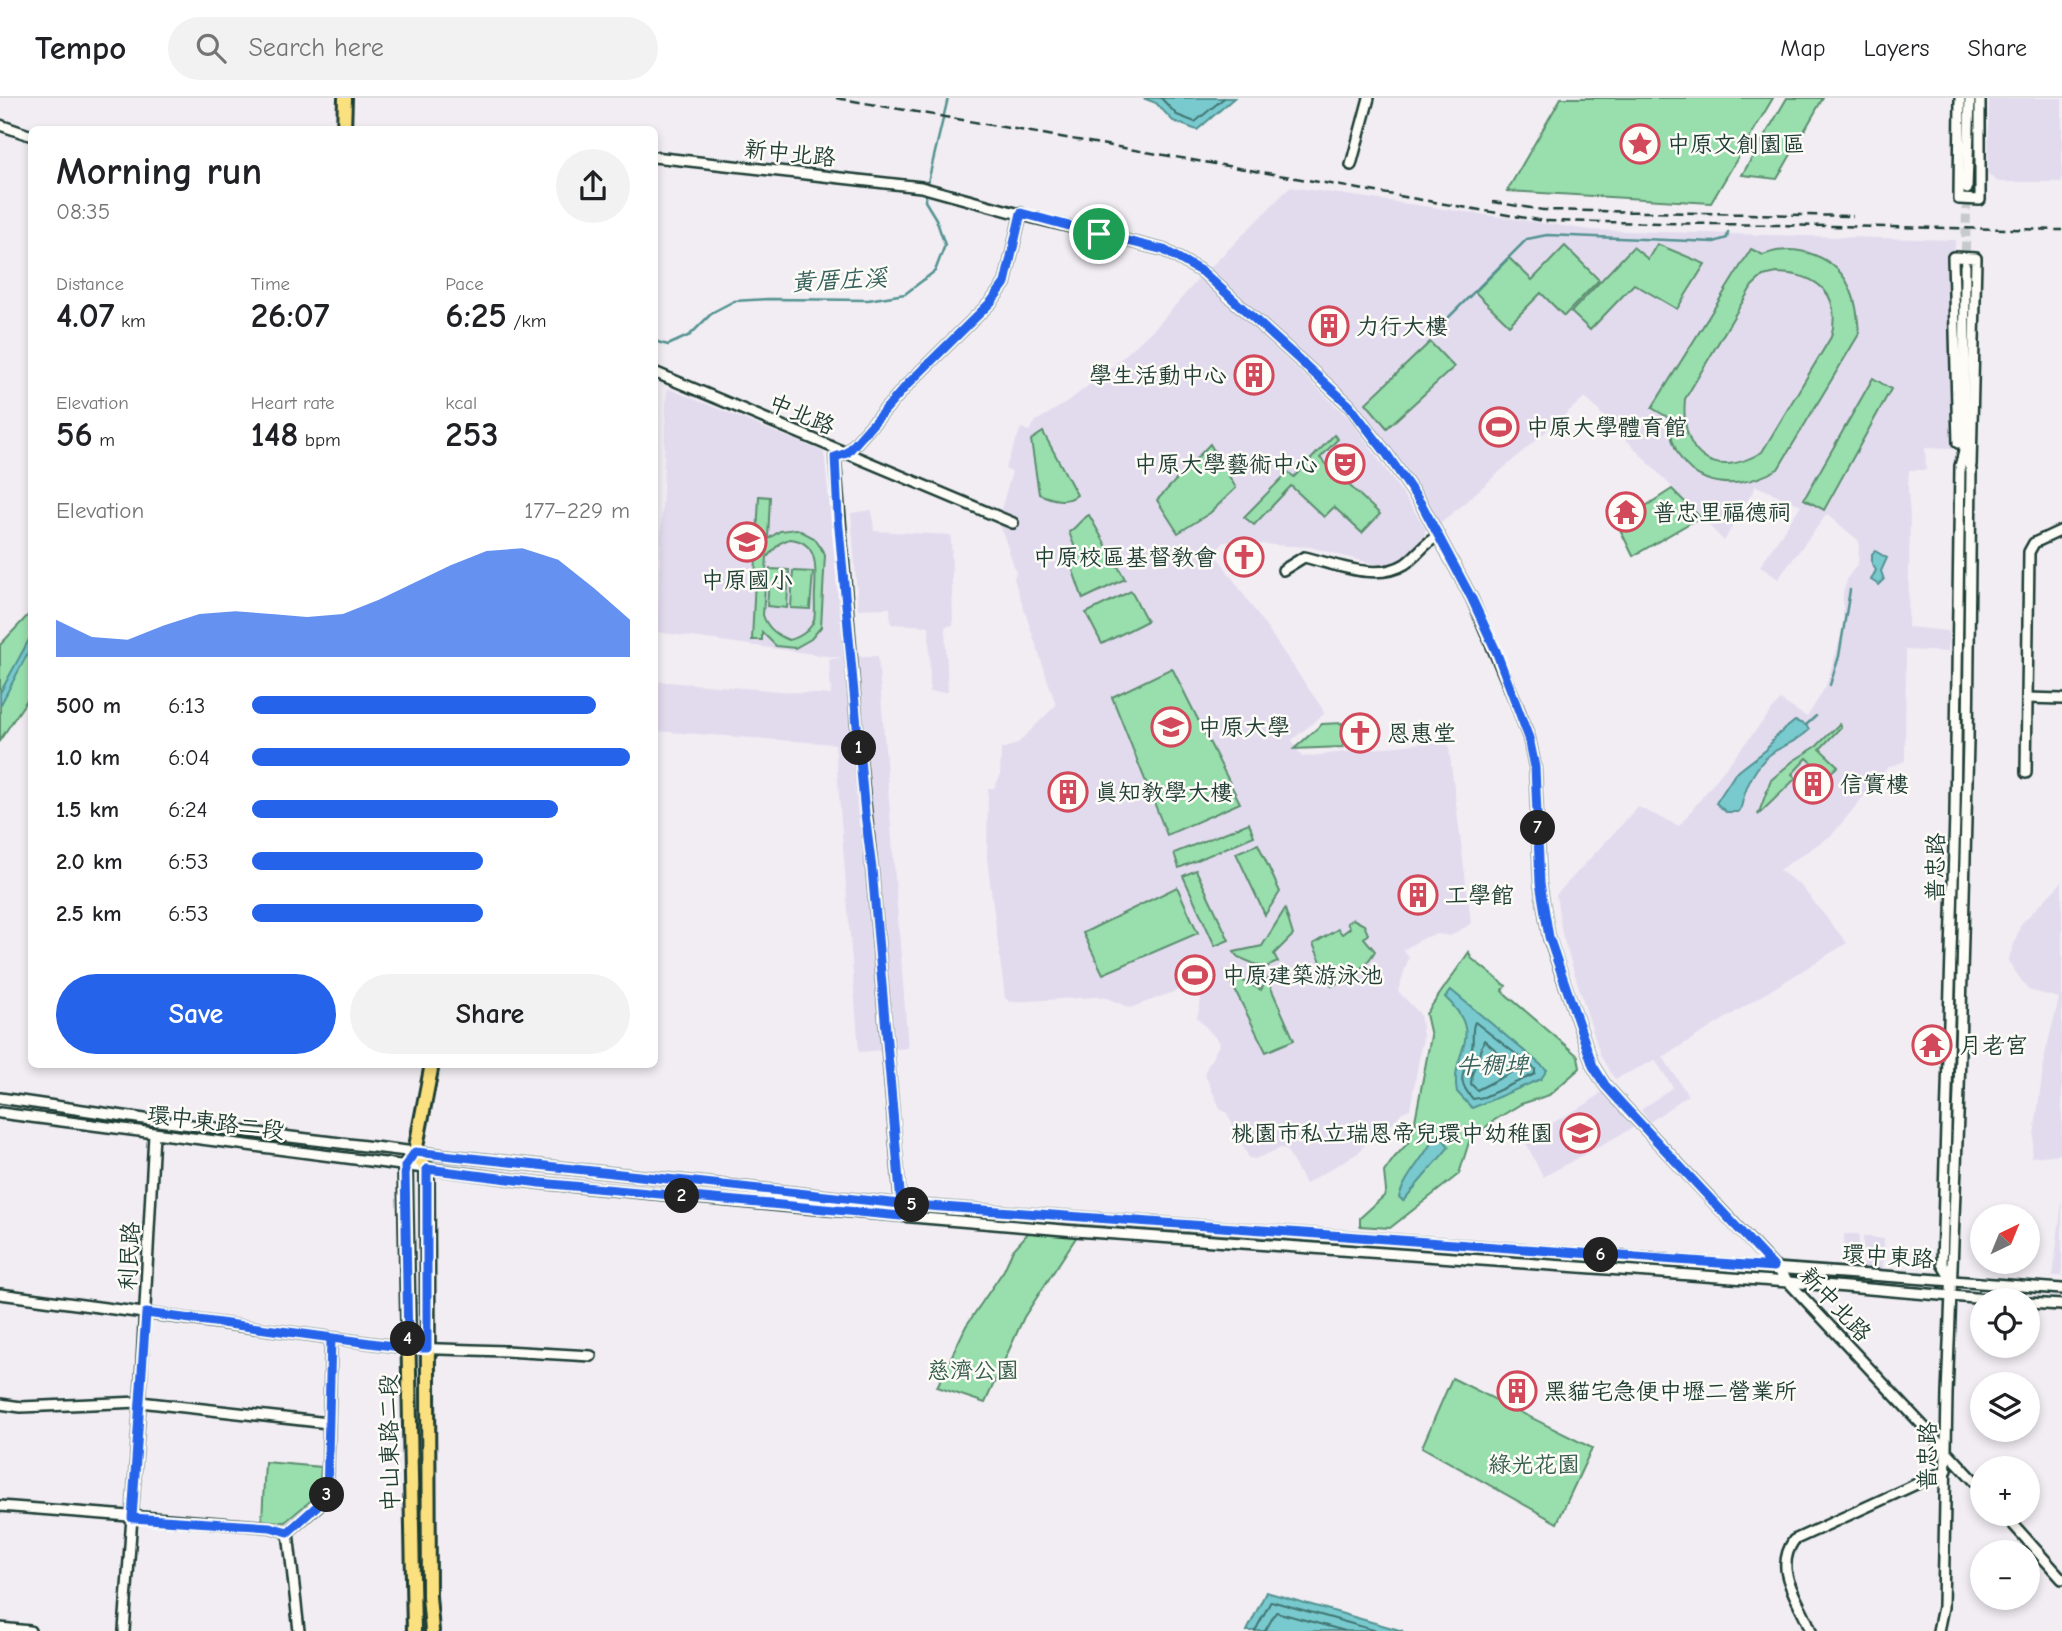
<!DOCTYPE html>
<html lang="en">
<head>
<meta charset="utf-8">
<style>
  :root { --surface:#fff; --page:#f2f2f2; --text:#202124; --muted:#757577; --line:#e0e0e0; --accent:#2563eb }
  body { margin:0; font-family:"Comic Neue","LXGW WenKai TC",sans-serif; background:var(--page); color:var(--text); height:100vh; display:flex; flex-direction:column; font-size:26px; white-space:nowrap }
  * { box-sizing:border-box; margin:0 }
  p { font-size:23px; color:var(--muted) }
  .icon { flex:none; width:38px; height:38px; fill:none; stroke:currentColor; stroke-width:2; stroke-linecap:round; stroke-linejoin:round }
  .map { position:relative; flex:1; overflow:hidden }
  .panel { position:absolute; left:28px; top:28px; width:630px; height:942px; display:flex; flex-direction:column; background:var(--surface); border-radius:10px; box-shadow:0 4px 10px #0003 }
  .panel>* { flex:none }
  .needle { width:46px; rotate:43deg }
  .buttons { position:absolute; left:1970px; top:1106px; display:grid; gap:14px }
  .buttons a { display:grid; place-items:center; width:70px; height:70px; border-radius:50%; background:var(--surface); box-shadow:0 4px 10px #0003; font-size:35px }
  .pin { position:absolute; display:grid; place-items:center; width:60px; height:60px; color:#fff; margin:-30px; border:4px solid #fff; border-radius:50%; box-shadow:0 2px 7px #0007 }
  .km { position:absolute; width:35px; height:35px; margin:-18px; border-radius:50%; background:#222; color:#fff; font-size:19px; line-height:35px; text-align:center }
  .round { display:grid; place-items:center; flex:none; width:74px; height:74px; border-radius:37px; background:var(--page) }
  .head { display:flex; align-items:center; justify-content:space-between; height:119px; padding:0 28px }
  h1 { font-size:38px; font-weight:700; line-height:52px }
  .stats { display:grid; grid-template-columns:repeat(3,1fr); gap:10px; height:119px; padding:7px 28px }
  .stats div { display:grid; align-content:center }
  .stats b { font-size:35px; font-weight:700 }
  .stats small { font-size:19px; font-weight:400 }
  .stats p { font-size:19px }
  .chart { height:196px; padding:14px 28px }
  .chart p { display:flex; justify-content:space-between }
  .chart svg { width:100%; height:126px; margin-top:7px; fill:var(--accent); opacity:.7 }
  .button { display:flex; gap:14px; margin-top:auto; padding:14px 28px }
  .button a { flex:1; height:80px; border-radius:42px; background:var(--accent); color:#fff; font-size:28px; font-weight:700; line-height:80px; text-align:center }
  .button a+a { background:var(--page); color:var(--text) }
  ul { padding:0 28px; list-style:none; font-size:23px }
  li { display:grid; grid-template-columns:112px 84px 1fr; align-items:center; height:52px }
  li i { height:18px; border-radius:9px; background:var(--accent) }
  header { display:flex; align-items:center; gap:42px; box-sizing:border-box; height:98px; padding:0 35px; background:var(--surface); border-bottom:2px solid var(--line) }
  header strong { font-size:33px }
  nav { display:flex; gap:38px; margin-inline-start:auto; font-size:24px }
  .search { width:490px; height:63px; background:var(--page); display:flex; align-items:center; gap:18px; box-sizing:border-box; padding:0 24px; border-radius:38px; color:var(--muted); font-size:26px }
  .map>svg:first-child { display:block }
</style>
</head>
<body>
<header>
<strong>Tempo</strong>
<div class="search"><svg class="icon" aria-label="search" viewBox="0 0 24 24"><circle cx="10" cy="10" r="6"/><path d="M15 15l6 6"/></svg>Search here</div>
<nav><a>Map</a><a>Layers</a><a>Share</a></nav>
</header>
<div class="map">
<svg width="2062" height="1533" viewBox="0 0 2062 1533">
  <rect width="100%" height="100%" fill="#f1edf3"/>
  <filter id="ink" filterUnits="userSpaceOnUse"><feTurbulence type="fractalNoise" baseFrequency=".0143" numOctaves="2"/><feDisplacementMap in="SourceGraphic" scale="14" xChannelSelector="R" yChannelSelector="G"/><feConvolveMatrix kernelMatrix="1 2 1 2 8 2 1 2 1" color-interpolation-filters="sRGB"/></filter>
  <g filter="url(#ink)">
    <g fill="#e2dbee">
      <polygon points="1989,0 2062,0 2062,84 1998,84 1988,76"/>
      <polygon points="1290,89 1591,132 1955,142 1953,351 1925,350 1926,372 1909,372 1908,388 1910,420 1908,529 1948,533 1948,554 1906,552 1905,663 1887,670 1832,737 1779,772 1801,788 1847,845 1663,959 1688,997 1650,1024 1641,1012 1673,989 1655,962 1615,981 1601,959 1562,836 1556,797 1638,709 1679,728 1780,602 1807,619 1826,588 1843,532 1843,495 1848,479 1858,465 1859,443 1827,416 1778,481 1760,468 1801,407 1756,388 1724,443 1585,299 1439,427 1366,321 1209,171"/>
      <polygon points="1200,179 1352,323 1426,430 1424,440 1408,457 1386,467 1369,465 1310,449 1224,444 1215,455 1322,610 1324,616 1292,642 1302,659 1448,642 1471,824 1469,827 1450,838 1437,836 1423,840 1403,852 1409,859 1398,893 1420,916 1423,939 1410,1011 1402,1014 1391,1027 1386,1022 1358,1055 1305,1086 1286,1051 1281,1050 1255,1061 1249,1060 1227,1015 1221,1012 1204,975 1220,945 1197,919 1201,902 1195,886 1130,910 1107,900 1097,899 1010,904 1005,900 987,761 988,690 994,690 1000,678 1001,651 1017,646 1056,607 1014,481 1016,474 998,421 1012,374 1005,371 1021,330 1029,333 1036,323 1066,305 1112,269 1158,227"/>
      <polygon points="667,290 824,354 845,559 878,558 908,950 859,954 835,646 655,633 654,583 831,597 829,561 842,560 657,534"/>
      <polygon points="872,412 874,433 951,437 953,527 945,529 948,594 930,594 929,528 891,526 890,510 858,511 851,415"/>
      <polygon points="2062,784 2062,1056 2031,1059 2045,957 2059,900 2028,892 2008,863 2021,826"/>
      <polygon points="1604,992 1636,1028 1543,1079 1524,1041 1588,1005"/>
      <polygon points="2062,1102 2062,1178 2053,1178"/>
      <polygon points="1844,1136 1859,1136 1859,1170 1844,1169"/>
      <polygon points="1863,1138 1884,1141 1883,1172 1863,1171"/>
    </g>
    <g fill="#98dfad" stroke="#5c8e70" stroke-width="2" fill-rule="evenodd">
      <polygon points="1561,0 1773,0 1711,105 1507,93"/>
      <polygon points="1787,0 1823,0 1777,81 1742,77"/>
      <polygon points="1657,146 1705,166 1677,211 1634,186 1590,232 1571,214 1633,149 1648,161"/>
      <polygon points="1565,148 1599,182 1564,218 1541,195 1509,227 1475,194 1509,160 1532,182"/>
      <path d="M1751 151 1763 157C1796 144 1838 158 1851 193 1857 207 1858 222 1859 236L1778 371C1727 400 1672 385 1669 320L1652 310ZM1777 175C1818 176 1842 196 1831 239L1762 354C1712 384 1680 355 1685 301L1752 188 1763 178Z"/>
      <polygon points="1430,244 1454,269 1387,330 1366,305"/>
      <polygon points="1873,280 1891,291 1824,412 1804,401"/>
      <path d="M1043 334 1077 397C1066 406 1051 401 1039 396L1031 342Z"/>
      <polygon points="1334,337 1338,341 1320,360 1380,416 1362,435 1334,409 1324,419 1291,388 1254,427 1244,419 1288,374 1294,379"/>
      <polygon points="1210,346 1236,390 1210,415 1178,435 1157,402"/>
      <polygon points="1672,391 1700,419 1633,458 1613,417 1625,402 1641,411"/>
      <path d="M759 398 770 399 768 441 780 433 797 431 814 440 819 447 825 457 821 529 811 541 795 550 776 548 762 534V542H752ZM789 441C819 443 816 471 815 493 814 502 816 513 814 522 811 532 799 540 789 542 776 537 767 530 763 517L767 459 780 445Z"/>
      <path d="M1089 417 1125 481 1083 501 1069 461 1075 450 1069 434C1077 429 1081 421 1089 417Z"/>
      <polygon points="770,471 789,472 787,510 767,508"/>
      <polygon points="793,473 813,474 810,511 791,510"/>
      <polygon points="1131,493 1147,523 1102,546 1086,515"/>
      <polygon points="31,514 31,596 0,642 0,547"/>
      <polygon points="1172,570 1240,705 1167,737 1112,599"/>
      <polygon points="1342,625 1343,649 1294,651 1322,626"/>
      <polygon points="1839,626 1841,629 1820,651 1838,668 1827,678 1807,660 1792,676 1796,680 1758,717 1771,682 1793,663 1817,648"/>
      <polygon points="1249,725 1254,738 1179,770 1174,755"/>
      <polygon points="1258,746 1280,794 1265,817 1236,755"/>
      <polygon points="1196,772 1229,842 1215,848 1183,778"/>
      <polygon points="1177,789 1198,835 1103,876 1083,835"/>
      <polygon points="1285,811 1293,837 1274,856 1278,864 1264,870 1238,859 1234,854 1262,848"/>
      <path d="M1353 821 1364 827 1368 836 1364 840 1375 853C1365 871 1349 879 1332 888L1313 846 1338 831 1342 836 1350 830 1347 825Z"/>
      <polygon points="1469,854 1471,860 1506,888 1502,893 1578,958 1580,970 1549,997 1521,1006 1493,1023 1469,1044 1459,1076 1390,1130 1360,1128 1360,1120 1384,1098 1386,1093 1384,1074 1394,1060 1409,1044 1416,1024 1415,1023 1431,938 1426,916"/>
      <polygon points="1226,874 1261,892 1267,881 1294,942 1266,954"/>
      <polygon points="1030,1133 1077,1138 1024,1219 985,1305 937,1289 966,1228 1004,1172 1013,1152"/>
      <polygon points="1452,1280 1592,1350 1557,1425 1422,1349"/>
      <polygon points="265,1364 321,1369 319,1396 285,1424 262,1423"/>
    </g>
    <g fill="#78cacf" stroke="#549291" stroke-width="2">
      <polygon points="1143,0 1234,0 1197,32 1173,23 1156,5"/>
      <polygon points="1875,453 1887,460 1881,473 1884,482 1879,487 1871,482 1876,472 1872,466 1872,456"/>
      <polygon points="31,538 31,549 0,608 0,595"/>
      <path d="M1795 623 1806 627 1809 632C1799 642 1787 646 1775 653 1756 665 1745 689 1741 710L1738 714H1726L1716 705 1735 676 1766 652 1775 639Z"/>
      <path d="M1451 892 1547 972 1541 981 1472 1010 1457 994C1449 952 1488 940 1445 899Z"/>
      <path d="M1436 1036 1444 1042 1449 1049 1403 1103 1399 1099C1406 1076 1426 1058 1436 1036Z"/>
      <polygon points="1266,1494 1403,1533 1247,1533"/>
    </g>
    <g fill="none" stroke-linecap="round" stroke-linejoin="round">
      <g stroke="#437572" stroke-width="2">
        <polyline points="1161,0 1177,17 1195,24 1224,0"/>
        <path d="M1475 924 1535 971V976L1484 999 1473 1001C1453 980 1466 973 1472 950 1474 941 1471 931 1475 924Z"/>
        <polygon points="1484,942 1518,971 1477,992 1471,986 1472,976"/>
        <polyline points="1255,1533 1271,1503 1377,1533"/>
        <polyline points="1265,1533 1276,1514 1345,1533"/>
      </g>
      <g stroke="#549291" stroke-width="2.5">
        <polyline points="927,88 948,0"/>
        <polyline points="1445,223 1527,141 1547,137 1714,144 1727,140 1728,134"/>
        <polyline points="654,243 668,247 690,237 713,214 734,203 768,201 868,202 905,196 935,173 945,147 936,121 925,103 926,95"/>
        <polyline points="1830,587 1839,558 1850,492"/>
        <polyline points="1806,627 1816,618"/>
      </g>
      <polyline stroke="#c7cacd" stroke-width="9" stroke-dasharray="9 4.5" stroke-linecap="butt" points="1965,166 1967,96"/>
      <g stroke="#1f3d34" stroke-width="14">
        <g id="minor">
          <polyline points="1960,0 1959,101 1980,102 1980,0"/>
          <polyline points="0,27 32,38"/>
          <polyline points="654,59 921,89 1034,120 1164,152 1204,175 1349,307 1386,355 1422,407 1472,501 1516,605 1529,640 1535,669 1540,785 1549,840 1593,968 1605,987 1623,1007 1983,1392"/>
          <polyline points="1351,67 1369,0"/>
          <polyline points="1967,91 1970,0"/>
          <polyline points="654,274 1013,425"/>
          <polyline points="1958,345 1953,159 1976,160 1971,367"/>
          <path d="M1283 472 1304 459C1335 466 1376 484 1405 466 1417 458 1424 445 1438 438"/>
          <polyline points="2027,600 2062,601"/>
          <polyline points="2026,675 2029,454 2034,445 2062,432"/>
          <polyline points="0,1000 158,1023 415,1054 900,1106 2062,1191"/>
          <polyline points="0,1015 539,1085 783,1108 1075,1133 1788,1184 1998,1202"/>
          <polyline points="901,1109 872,771 857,630 835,359 847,355 907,287 991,204 1005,185 1021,115"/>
          <polyline points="1951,1181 1942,1166 1955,716 1960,368 1964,354 1965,168"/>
          <polyline points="0,1196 408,1250 505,1253 591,1258"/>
          <polyline points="2028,1205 2062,1207"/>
          <polyline points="0,1306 21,1309 140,1304 328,1325"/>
          <polyline points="0,1408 270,1429 288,1434"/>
          <polyline points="2004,1416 2062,1481"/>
          <polyline points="0,1530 30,1533"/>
          <polyline points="124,1533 140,1304 154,1036"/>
          <polyline points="299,1533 288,1434 327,1400 331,1240"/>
          <path d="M1811 1533C1800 1501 1772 1474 1794 1442L1947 1372"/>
          <polyline points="1938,1533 1943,1509 1947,1296 1959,992 1968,643 1971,372 1964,354"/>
        </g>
      </g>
      <g stroke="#1f3d34" stroke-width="18">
        <g id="major">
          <polyline points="344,32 345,0"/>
          <polyline points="415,1054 427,1071 429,1498 432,1533"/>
          <polyline points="414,1533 405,1068 415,1054 432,966"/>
        </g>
      </g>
      <use href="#minor" stroke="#fdfcf7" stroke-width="9"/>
      <use href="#major" stroke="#fbe080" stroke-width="12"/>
      <g stroke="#1f3d34" stroke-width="2.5" stroke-dasharray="10 5" stroke-linecap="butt">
        <polyline points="836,0 1543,123 2062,132"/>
        <polyline points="1493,104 1543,112 1853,118"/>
      </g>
    </g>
  </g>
  <g fill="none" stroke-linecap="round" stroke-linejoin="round" filter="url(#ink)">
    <g stroke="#fff" stroke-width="14">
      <polyline id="route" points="1099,136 1021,115 1005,185 991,204 907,287 847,355 835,359 838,419 865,716 872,771 901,1106 901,1118 540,1085 427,1071 427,1250 408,1250 331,1240 327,1399 288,1434 270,1429 132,1420 146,1215 408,1250 405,1068 415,1054 901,1106 1774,1169 1623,1007 1605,987 1593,968 1549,839 1540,785 1535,669 1529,640 1496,553 1472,501 1422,407 1386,355 1349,307 1204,175 1164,152 1099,136"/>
    </g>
    <use href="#route" stroke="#2563eb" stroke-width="9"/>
  </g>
  <defs>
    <g id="sight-ring" transform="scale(2.0125)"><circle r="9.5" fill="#fdfcf7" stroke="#d1495b" stroke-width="1.5"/><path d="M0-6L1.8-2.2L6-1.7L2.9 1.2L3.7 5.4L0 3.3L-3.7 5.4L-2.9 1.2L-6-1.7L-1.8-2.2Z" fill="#d1495b"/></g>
    <g id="building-ring" transform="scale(2.0125)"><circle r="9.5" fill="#fdfcf7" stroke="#d1495b" stroke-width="1.5"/><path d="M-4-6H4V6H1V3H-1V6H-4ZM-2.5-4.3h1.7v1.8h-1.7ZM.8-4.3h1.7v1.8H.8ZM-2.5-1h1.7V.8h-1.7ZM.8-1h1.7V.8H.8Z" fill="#d1495b"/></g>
    <g id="stadium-ring" transform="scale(2.0125)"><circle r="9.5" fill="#fdfcf7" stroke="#d1495b" stroke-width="1.5"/><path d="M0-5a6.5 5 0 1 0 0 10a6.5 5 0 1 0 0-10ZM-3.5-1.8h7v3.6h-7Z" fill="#d1495b"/></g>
    <g id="theatre-ring" transform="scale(2.0125)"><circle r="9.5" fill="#fdfcf7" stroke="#d1495b" stroke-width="1.5"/><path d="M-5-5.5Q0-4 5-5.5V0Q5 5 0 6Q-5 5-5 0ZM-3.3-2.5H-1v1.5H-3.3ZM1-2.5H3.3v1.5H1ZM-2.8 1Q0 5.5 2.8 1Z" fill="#d1495b"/></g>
    <g id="temple-ring" transform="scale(2.0125)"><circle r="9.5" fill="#fdfcf7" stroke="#d1495b" stroke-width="1.5"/><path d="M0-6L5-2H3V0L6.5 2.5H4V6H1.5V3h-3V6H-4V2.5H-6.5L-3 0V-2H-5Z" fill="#d1495b"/></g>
    <g id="school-ring" transform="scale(2.0125)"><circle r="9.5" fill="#fdfcf7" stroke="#d1495b" stroke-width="1.5"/><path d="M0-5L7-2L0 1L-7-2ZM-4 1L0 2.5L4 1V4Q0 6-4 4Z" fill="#d1495b"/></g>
    <g id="church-ring" transform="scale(2.0125)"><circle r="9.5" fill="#fdfcf7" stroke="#d1495b" stroke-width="1.5"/><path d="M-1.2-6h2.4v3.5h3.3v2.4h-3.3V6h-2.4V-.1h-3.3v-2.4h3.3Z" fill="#d1495b"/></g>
    <g id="university-ring" transform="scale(2.0125)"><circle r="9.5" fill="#fdfcf7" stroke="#d1495b" stroke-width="1.5"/><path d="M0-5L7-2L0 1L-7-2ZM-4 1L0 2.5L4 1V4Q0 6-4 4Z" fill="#d1495b"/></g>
  </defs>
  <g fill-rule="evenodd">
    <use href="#sight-ring" x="1640" y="46"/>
    <use href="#building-ring" x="1329" y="228"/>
    <use href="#building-ring" x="1254" y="277"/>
    <use href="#stadium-ring" x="1499" y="329"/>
    <use href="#theatre-ring" x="1345" y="366"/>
    <use href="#temple-ring" x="1626" y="414"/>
    <use href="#school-ring" x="747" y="444"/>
    <use href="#church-ring" x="1244" y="459"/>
    <use href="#university-ring" x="1171" y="629"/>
    <use href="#church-ring" x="1360" y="635"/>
    <use href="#building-ring" x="1813" y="686"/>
    <use href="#building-ring" x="1068" y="694"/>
    <use href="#building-ring" x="1418" y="797"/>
    <use href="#stadium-ring" x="1195" y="877"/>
    <use href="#temple-ring" x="1932" y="947"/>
    <use href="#school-ring" x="1580" y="1035"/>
    <use href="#building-ring" x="1517" y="1293"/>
  </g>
  <g text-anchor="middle" stroke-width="5" stroke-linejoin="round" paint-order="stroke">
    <g font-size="23" fill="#1f3d34" stroke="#fdfcf7" text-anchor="start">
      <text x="1667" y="54">中原文創園區</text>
      <text x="1356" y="236">力行大樓</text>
      <text x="1227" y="285" text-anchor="end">學生活動中心</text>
      <text x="1526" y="337">中原大學體育館</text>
      <text x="1318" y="374" text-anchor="end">中原大學藝術中心</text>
      <text x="1653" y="422">普忠里福德祠</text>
      <text x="1217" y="467" text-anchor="end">中原校區基督教會</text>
      <text x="747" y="490" text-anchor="middle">中原國小</text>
      <text x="1198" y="637">中原大學</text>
      <text x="1387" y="643">恩惠堂</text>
      <text x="1840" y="694">信實樓</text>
      <text x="1095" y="702">真知教學大樓</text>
      <text x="1445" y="805">工學館</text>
      <text x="1222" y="885">中原建築游泳池</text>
      <text x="1959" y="955">月老宮</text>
      <text x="1553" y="1043" text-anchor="end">桃園市私立瑞恩帝兒環中幼稚園</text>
      <text x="1544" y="1301">黑貓宅急便中壢二營業所</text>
    </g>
    <g font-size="23" fill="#1f3d34" stroke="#fdfcf7">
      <text transform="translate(790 55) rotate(6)" y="8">新中北路</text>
      <text transform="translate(802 316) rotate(23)" y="8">中北路</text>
      <text transform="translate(1935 769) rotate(-89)" y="8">普忠路</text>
      <text transform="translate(216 1024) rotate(7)" y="8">環中東路二段</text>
      <text transform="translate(129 1158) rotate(-87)" y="8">利民路</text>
      <text transform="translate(1888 1158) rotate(4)" y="8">環中東路</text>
      <text transform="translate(1836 1206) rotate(47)" y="8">新中北路</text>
      <text transform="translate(389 1345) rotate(-91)" y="8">中山東路二段</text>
      <text transform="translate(1927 1358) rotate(-89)" y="8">普忠路</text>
    </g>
    <g font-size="23" fill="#375d4c" stroke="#fdfcf7">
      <text x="973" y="1280">慈濟公園</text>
      <text x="1534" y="1374">綠光花園</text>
    </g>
    <g font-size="24" font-style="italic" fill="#35605b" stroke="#fdfcf7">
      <text transform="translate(839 182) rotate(-3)" y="8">黃厝庄溪</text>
      <text x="1492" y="975">牛稠埤</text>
    </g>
  </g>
</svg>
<div class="buttons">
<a><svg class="needle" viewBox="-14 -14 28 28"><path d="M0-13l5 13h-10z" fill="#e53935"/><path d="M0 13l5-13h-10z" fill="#757577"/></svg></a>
<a><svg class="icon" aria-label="locate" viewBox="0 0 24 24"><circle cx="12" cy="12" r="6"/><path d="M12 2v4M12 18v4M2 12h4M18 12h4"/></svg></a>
<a><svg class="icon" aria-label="layers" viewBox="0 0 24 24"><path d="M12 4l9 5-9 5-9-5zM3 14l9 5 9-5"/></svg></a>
<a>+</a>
<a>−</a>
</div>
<div class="pin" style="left:1099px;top:136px;background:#1e9e55"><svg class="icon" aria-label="arrive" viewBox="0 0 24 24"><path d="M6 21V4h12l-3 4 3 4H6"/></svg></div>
<b class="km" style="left:859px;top:650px">1</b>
<b class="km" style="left:682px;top:1098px">2</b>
<b class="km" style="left:327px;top:1397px">3</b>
<b class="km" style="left:408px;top:1241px">4</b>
<b class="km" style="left:912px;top:1107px">5</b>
<b class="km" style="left:1601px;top:1157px">6</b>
<b class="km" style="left:1538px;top:730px">7</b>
<section class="panel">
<div class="head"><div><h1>Morning run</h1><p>08:35</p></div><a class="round"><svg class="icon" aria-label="share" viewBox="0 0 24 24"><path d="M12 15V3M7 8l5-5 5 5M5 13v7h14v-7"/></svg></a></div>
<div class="stats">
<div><p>Distance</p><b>4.07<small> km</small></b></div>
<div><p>Time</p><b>26:07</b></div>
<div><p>Pace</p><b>6:25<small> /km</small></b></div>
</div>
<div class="stats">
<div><p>Elevation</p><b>56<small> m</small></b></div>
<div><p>Heart rate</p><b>148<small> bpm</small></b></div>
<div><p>kcal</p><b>253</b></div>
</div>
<div class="chart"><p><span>Elevation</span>177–229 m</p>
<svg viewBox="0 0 160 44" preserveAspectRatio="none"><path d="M0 44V31L10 37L20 38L30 33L40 29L50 28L60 29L70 30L80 29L90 24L100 18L110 12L120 7L130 6L140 10L150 20L160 31V44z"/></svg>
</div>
<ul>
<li><b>500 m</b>6:13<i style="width:91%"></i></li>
<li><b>1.0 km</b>6:04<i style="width:100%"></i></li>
<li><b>1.5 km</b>6:24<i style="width:81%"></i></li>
<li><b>2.0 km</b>6:53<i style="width:61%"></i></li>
<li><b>2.5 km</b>6:53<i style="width:61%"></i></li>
</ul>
<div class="button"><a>Save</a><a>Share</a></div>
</section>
</div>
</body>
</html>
